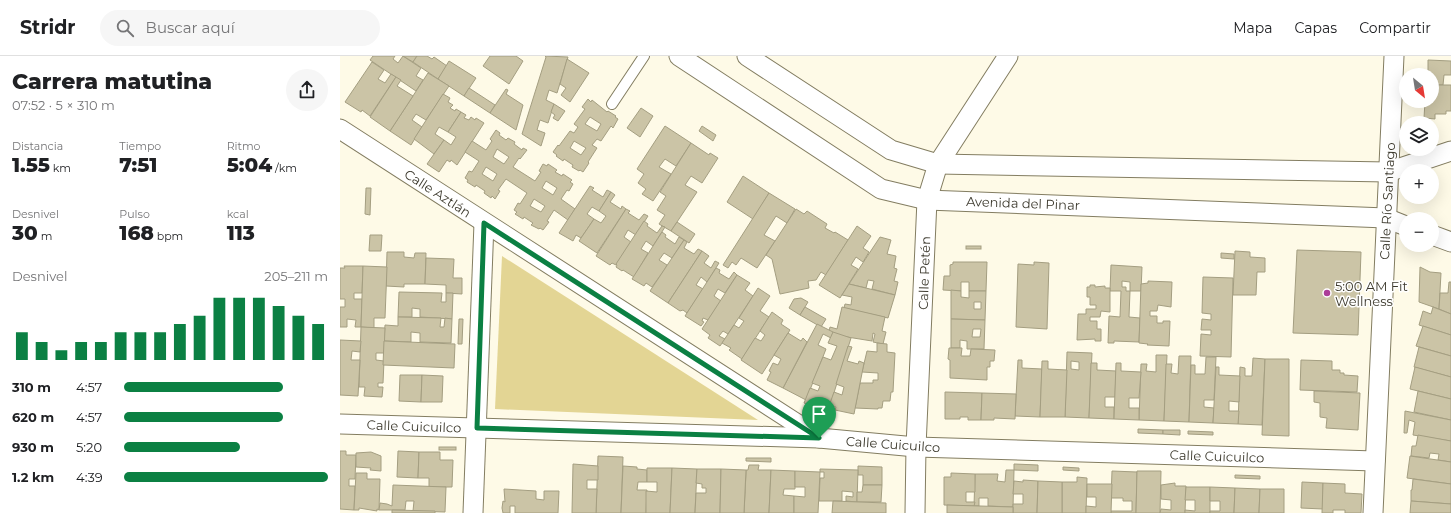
<!DOCTYPE html>
<html lang="es">
<head>
<meta charset="utf-8">
<style>
  :root { --surface:#fff; --page:#f6f6f6; --text:#202124; --muted:#757577; --line:#e0e0e0; --accent:#0b8043 }
  body { margin:0; font-family:Montserrat,sans-serif; background:var(--page); color:var(--text); height:100vh; display:flex; flex-direction:column; font-size:15px; white-space:nowrap }
  * { box-sizing:border-box; margin:0 }
  p { font-size:13px; color:var(--muted) }
  .icon { flex:none; width:22px; height:22px; fill:none; stroke:currentColor; stroke-width:2; stroke-linecap:round; stroke-linejoin:round }
  .map { position:relative; flex:1; overflow:hidden }
  .sheet { display:flex; flex-direction:column; background:var(--surface); width:340px }
  .sheet>* { flex:none }
  .needle { width:26px; rotate:150deg }
  .controls { position:absolute; left:1059px; top:12px; display:grid; gap:8px }
  .controls a { display:grid; place-items:center; width:40px; height:40px; border-radius:50%; background:var(--surface); box-shadow:0 4px 16px #0002; font-size:20px }
  .pin { position:absolute; display:grid; place-items:center; width:34px; height:34px; color:#fff; margin:-41px -17px; border-radius:50% 50% 50% 0; rotate:-45deg; box-shadow:0 0 4px #0007 }
  .pin .icon { rotate:45deg }
  .round { display:grid; place-items:center; flex:none; width:42px; height:42px; border-radius:21px; background:var(--page) }
  .overview { display:flex; align-items:center; justify-content:space-between; height:68px; padding:0 12px }
  h1 { font-size:22px; font-weight:800; line-height:30px }
  .metrics { display:grid; grid-template-columns:repeat(3,1fr); gap:6px; height:68px; padding:4px 12px }
  .metrics div { display:grid; align-content:center }
  .metrics b { font-size:20px; font-weight:800 }
  .metrics small { font-size:11px; font-weight:400 }
  .metrics p { font-size:11px }
  .chart { height:112px; padding:8px 12px }
  .chart p { display:flex; justify-content:space-between }
  .chart svg { width:100%; height:72px; margin-top:4px; stroke:var(--accent); stroke-width:6 }
  ul { padding:0 12px; list-style:none; font-size:13px }
  li { display:grid; grid-template-columns:64px 48px 1fr; align-items:center; height:30px }
  li i { height:10px; border-radius:5px; background:var(--accent) }
  header { display:flex; align-items:center; gap:24px; box-sizing:border-box; height:56px; padding:0 20px; background:var(--surface); border-bottom:1px solid var(--line) }
  header strong { font-size:19px }
  nav { display:flex; gap:22px; margin-inline-start:auto; font-size:14px }
  .search { width:280px; height:36px; background:var(--page); display:flex; align-items:center; gap:10px; box-sizing:border-box; padding:0 14px; border-radius:22px; color:var(--muted); font-size:15px }
  main { display:flex; flex:1; min-height:0 }
  .map>svg:first-child { display:block }
</style>
</head>
<body>
<header>
<strong>Stridr</strong>
<div class="search"><svg class="icon" aria-label="search" viewBox="0 0 24 24"><circle cx="10" cy="10" r="6"/><path d="M15 15l6 6"/></svg>Buscar aquí</div>
<nav><a>Mapa</a><a>Capas</a><a>Compartir</a></nav>
</header>
<main>
<section class="sheet">
<div class="overview"><div><h1>Carrera matutina</h1><p>07:52 · 5 × 310 m</p></div><a class="round"><svg class="icon" aria-label="share" viewBox="0 0 24 24"><path d="M12 15V3M7 8l5-5 5 5M5 13v7h14v-7"/></svg></a></div>
<div class="metrics">
<div><p>Distancia</p><b>1.55<small> km</small></b></div>
<div><p>Tiempo</p><b>7:51</b></div>
<div><p>Ritmo</p><b>5:04<small> /km</small></b></div>
</div>
<div class="metrics">
<div><p>Desnivel</p><b>30<small> m</small></b></div>
<div><p>Pulso</p><b>168<small> bpm</small></b></div>
<div><p>kcal</p><b>113</b></div>
</div>
<div class="chart"><p><span>Desnivel</span>205–211 m</p>
<svg viewBox="0 0 160 44" preserveAspectRatio="none"><path d="M5 44V27M15 44V33M25 44V38M35 44V33M45 44V33M55 44V27M65 44V27M75 44V27M85 44V22M95 44V17M105 44V6M115 44V6M125 44V6M135 44V11M145 44V17M155 44V22"/></svg>
</div>
<ul>
<li><b>310 m</b>4:57<i style="width:78%"></i></li>
<li><b>620 m</b>4:57<i style="width:78%"></i></li>
<li><b>930 m</b>5:20<i style="width:57%"></i></li>
<li><b>1.2 km</b>4:39<i style="width:100%"></i></li>
</ul>
</section>
<div class="map">
<svg width="1111" height="457" viewBox="0 0 1111 457">
  <rect width="100%" height="100%" fill="#fefae7"/>
  <polygon fill="#e3d594" points="162,200 418,364 155,353"/>
  <g fill="#cbc4a6" stroke="#a49e81" fill-rule="evenodd">
    <polygon points="33,0 55,0 53,3 58,7 63,0 81,12 76,20 83,24 76,35 30,4"/>
    <polygon points="63,0 77,0 73,6"/>
    <polygon points="77,0 87,0 92,3 94,1 107,10 98,23 73,6"/>
    <polygon points="150,0 176,0 183,5 169,28 143,10"/>
    <polygon points="205,0 228,1 217,37 209,34 206,44 214,48 208,67 200,64 197,74 205,77 201,90 182,78 206,1"/>
    <polygon points="227,3 249,17 230,46 221,39 226,32 220,28"/>
    <polygon points="1088,4 1111,5 1111,19 1104,19 1103,29 1092,29 1092,19 1085,19 1086,15 1088,15"/>
    <polygon points="109,5 136,22 124,40 98,23"/>
    <polygon points="32,6 44,14 38,23 45,27 51,18 56,21 30,60 22,54 21,56 5,46"/>
    <polygon points="88,17 109,30 86,64 76,58 72,64 82,71 71,89 50,75"/>
    <polygon points="56,21 61,24 57,30 73,40 50,75 30,61"/>
    <polygon points="1096,29 1111,29 1111,55 1106,55 1106,58 1095,58 1095,63 1084,62 1085,45 1092,45 1092,39 1095,39"/>
    <polygon points="129,32 155,49 150,57 124,40"/>
    <polygon points="166,33 168,34 166,38 183,49 176,74 150,57"/>
    <polygon points="103,38 110,42 108,46 113,49 110,52 115,55 116,53 121,56 108,76 99,71 95,78 104,84 94,98 74,83"/>
    <path d="M248 43 251 46 252 44 267 56 268 55 276 60 275 61 278 63 273 72 271 70 261 85 257 83 252 89 257 92 248 106 249 107 243 116 240 114 239 115 232 111 233 109 224 103 223 105 216 100 217 99 213 96 218 89 219 90 230 75 234 77 238 71 234 68 245 53 242 51ZM250 61 261 68 257 75 245 68ZM234 85 246 92 241 99 230 92Z"/>
    <polygon points="214,48 225,55 218,65 213,62 215,59 211,56"/>
    <polygon points="301,52 313,60 300,81 287,72"/>
    <polygon points="121,56 126,59 124,62 129,64 131,61 135,64 136,62 144,67 117,109 111,104 110,106 107,104 99,116 87,108 104,84 111,89 116,81 108,76"/>
    <polygon points="325,70 351,87 336,110 325,103 319,111 331,118 313,145 302,138 306,133 298,127 304,118 297,113"/>
    <polygon points="362,70 376,79 373,85 359,75"/>
    <path d="M156 74 160 77 159 79 166 84 168 82 175 86 174 88 182 94 183 92 187 94 180 103 179 102 173 111 195 125 201 116 199 115 203 108 207 110 208 108 217 114 215 116 222 120 223 118 232 124 230 126 233 128 229 135 227 134 221 143 235 153 228 164 214 154 207 165 209 166 203 174 200 172 199 173 191 169 193 167 184 161 183 163 175 158 177 156 174 154 178 147 180 148 187 137 166 123 158 134 160 135 155 143 152 140 151 142 144 137 145 135 136 129 135 131 127 126 128 124 125 122 129 115 132 116 139 105 125 96 132 85 146 94 152 85 150 83ZM157 93 169 101 164 108 153 101ZM146 111 157 118 153 125 142 118ZM206 125 217 132 213 139 202 132ZM194 143 205 150 201 156 190 150Z"/>
    <polygon points="351,87 369,99 370,97 378,102 362,127 351,120 345,129 357,136 331,175 319,168 325,159 317,154 326,140 320,136"/>
    <polygon points="403,120 429,137 413,163 387,146"/>
    <polygon points="250,130 254,132 252,134 263,141 267,134 271,136 259,155 252,151 247,158 254,163 241,182 236,179 233,185 219,177"/>
    <polygon points="26,132 31,132 30,159 25,158"/>
    <polygon points="271,136 275,139 270,146 281,153 282,150 286,153 257,197 239,185 254,163 261,167 266,160 259,155"/>
    <polygon points="429,137 455,153 447,167 436,160 424,179 435,185 417,212 401,202 396,209 392,206 388,212 383,209"/>
    <polygon points="286,153 290,155 288,157 299,164 304,158 308,160 296,179 288,174 284,181 291,186 276,209 272,207 270,209 256,200"/>
    <polygon points="456,153 464,158 467,155 487,168 485,172 494,177 495,176 508,184 486,219 481,216 476,224 468,225 469,232 440,238 432,203 426,199"/>
    <polygon points="304,165 308,168 307,170 317,177 322,170 325,171 313,190 306,185 301,193 308,197 294,221 283,214 282,215 276,211 277,209 276,208"/>
    <polygon points="337,166 355,178 349,187 331,175"/>
    <polygon points="517,170 531,180 523,192 529,196 523,206 516,201 511,209 518,213 500,242 479,229"/>
    <polygon points="322,176 326,179 325,181 335,188 339,181 344,184 332,202 324,197 319,204 327,209 325,213 312,231 306,227 304,230 292,223"/>
    <polygon points="30,179 42,179 41,195 29,195"/>
    <polygon points="540,181 551,184 547,198 556,200 554,212 557,213 554,225 558,226 555,239 532,233 534,225 528,224 526,232 509,228"/>
    <polygon points="344,184 347,186 344,192 354,198 358,193 362,195 328,247 310,235"/>
    <rect x="626" y="190" width="15" height="3"/>
    <polygon points="957,194 1021,196 1018,279 953,277"/>
    <polygon points="362,195 369,200 364,207 371,212 375,205 379,207 367,226 361,221 356,229 363,233 347,257 343,254 340,255 328,247"/>
    <polygon points="895,195 910,196 910,201 925,202 925,216 917,216 916,239 893,239"/>
    <polygon points="47,196 64,196 64,201 74,202 75,197 86,197 85,228 64,228 64,231 46,230"/>
    <polygon points="881,197 894,198 894,203 881,202"/>
    <polygon points="86,202 114,203 113,222 122,222 122,238 106,237 106,229 85,228"/>
    <polygon points="613,206 647,206 646,235 629,235 629,226 621,226 621,235 603,234 604,220 610,220 610,209 613,208"/>
    <polygon points="694,206 709,207 707,273 676,271 678,208 694,209"/>
    <path d="M771 209 802 211 801 235H790L789 261 800 262 799 286 774 285V287H768L769 260 780 261 781 235H770ZM782 225 790 226V235H786V231H782Z"/>
    <polygon points="4,210 23,210 22,237 14,237 14,243 22,243 21,271 15,271 16,264 7,263 7,271 0,271 0,251 5,251 5,243 0,243 0,212 5,212"/>
    <polygon points="23,210 47,211 45,262 34,262 34,272 21,271"/>
    <polygon points="1080,211 1090,216 1101,217 1099,253 1079,246"/>
    <polygon points="376,212 380,214 379,217 389,223 394,216 397,219 385,237 378,233 374,240 381,245 368,264 363,262 362,265 364,266 361,270 345,260"/>
    <polygon points="397,219 410,227 405,234 413,240 388,278 383,275 379,280 385,283 380,290 368,282 370,279 362,273"/>
    <polygon points="863,221 893,222 891,301 860,300 861,278 871,279 871,274 861,274 862,263 871,264 871,258 862,257"/>
    <polygon points="808,225 832,226 831,251 818,249 817,255 810,255 810,260 817,260 817,267 823,267 823,265 830,265 829,290 807,289 808,288 799,287 801,228 808,227"/>
    <polygon points="1109,226 1111,226 1111,258 1099,253 1100,237 1108,237"/>
    <polygon points="509,228 555,239 548,262 504,252 505,248 511,249 512,241 502,239"/>
    <polygon points="750,229 755,229 755,231 765,230 765,232 770,232 770,256 761,255 760,261 750,261 750,265 757,265 757,273 761,273 761,285 755,285 755,283 737,284 738,258 746,258 746,253 756,253 756,249 750,249 750,241 747,241 747,231 750,231"/>
    <polygon points="418,232 430,240 420,255 429,261 402,303 389,294 391,292 382,287 394,269 399,272 404,265 399,262"/>
    <path d="M611 234 621 235V241L629 242V235H646L645 264 611 263ZM634 246H641V253H634Z"/>
    <polygon points="59,236 102,237 101,246 106,246 106,237 113,237 112,263 80,261 80,253 72,252 72,261 58,261"/>
    <polygon points="461,242 468,246 460,259 449,252 454,243"/>
    <polygon points="465,251 486,263 481,271 460,259"/>
    <polygon points="502,251 545,261 542,275 546,276 543,288 533,286 535,278 533,277 532,285 501,280 489,275 490,271 497,273"/>
    <polygon points="1093,251 1111,258 1111,279 1079,269 1083,255 1091,258"/>
    <polygon points="432,256 443,264 441,268 450,274 422,318 401,304 415,282 421,285 425,279 420,275"/>
    <polygon points="58,261 101,262 100,271 104,271 105,262 112,263 111,287 80,286 80,277 71,276 71,286 44,285 45,269 58,270"/>
    <polygon points="119,263 123,263 122,288 118,288"/>
    <path d="M611 263 645 264 644 293H627V285L620 284V292H611ZM633 273H641L640 281H632Z"/>
    <polygon points="477,268 493,276 491,282 483,278 478,289 486,293 466,344 443,332"/>
    <polygon points="1083,270 1111,279 1111,300 1076,290"/>
    <polygon points="21,271 45,272 44,297 36,297 36,304 44,305 43,327 38,327 38,331 43,331 42,341 24,340 25,331 19,331"/>
    <polygon points="493,276 511,282 488,356 464,347 470,332 478,335 480,330 472,327 483,301 491,304 497,290 488,287"/>
    <polygon points="448,277 461,285 463,282 467,286 443,332 427,324 431,316 429,315 433,307 438,309 441,303 434,299"/>
    <polygon points="0,284 21,285 20,296 12,295 11,304 20,304 18,340 0,339"/>
    <polygon points="44,285 115,288 114,312 43,309"/>
    <polygon points="537,287 547,288 547,296 555,297 553,336 551,336 550,345 543,345 542,352 538,352 538,353 515,352 520,327 533,327 533,324 538,324 538,317 522,316 527,295 537,296"/>
    <polygon points="508,290 512,291 507,305 518,308 519,305 524,307 514,358 495,354 496,351 489,350 494,336 502,339 504,331 496,328"/>
    <polygon points="1079,291 1111,300 1111,321 1074,311"/>
    <polygon points="609,292 622,292 621,300 630,300 631,293 655,294 654,305 650,305 650,311 647,311 647,324 610,322 610,304 608,303"/>
    <path d="M727 296 752 297 749 362 725 361ZM731 305 739 306V314L731 313Z"/>
    <polygon points="816,299 827,299 824,365 799,364 801,308 807,308 806,315 816,316"/>
    <polygon points="839,300 851,300 849,366 824,365 826,308 832,308 831,317 838,318"/>
    <polygon points="866,301 876,301 874,344 864,344 864,351 874,352 873,367 849,366 851,309 855,309 855,318 865,318"/>
    <polygon points="913,302 925,303 922,369 898,368 900,311 905,312 905,320 912,320"/>
    <polygon points="925,303 949,303 949,380 922,379"/>
    <polygon points="678,304 682,304 682,312 702,313 700,361 675,360"/>
    <polygon points="961,304 992,305 992,314 1000,314 1000,317 1004,317 1004,319 1018,320 1017,336 960,334"/>
    <polygon points="702,305 708,305 708,313 727,314 725,361 700,361"/>
    <polygon points="751,307 757,307 757,314 776,315 775,341 765,341 765,351 774,351 774,363 749,362"/>
    <polygon points="776,307 781,307 781,315 801,316 799,342 789,342 789,352 799,352 799,364 774,363"/>
    <polygon points="876,311 879,311 879,319 900,320 899,346 889,345 889,355 899,355 898,368 873,367"/>
    <polygon points="1075,311 1111,321 1111,343 1070,333"/>
    <polygon points="60,319 82,319 81,346 59,345"/>
    <polygon points="82,319 103,320 102,346 81,346"/>
    <polygon points="974,335 1020,337 1018,374 986,372 987,362 980,361 980,347 974,346"/>
    <polygon points="1078,335 1111,343 1111,364 1074,356"/>
    <polygon points="605,336 642,337 641,364 628,364 628,361 620,361 620,363 605,363"/>
    <polygon points="642,337 676,338 675,363 654,362 654,364 641,364"/>
    <polygon points="1065,355 1111,364 1111,385 1073,379 1075,366 1069,364 1067,377 1064,377"/>
    <polygon points="798,373 823,374 823,378 798,377"/>
    <polygon points="823,374 840,374 840,379 823,378"/>
    <polygon points="848,375 873,376 873,379 848,378"/>
    <polygon points="1078,379 1111,385 1111,406 1098,404 1099,398 1090,397 1089,402 1071,400 1072,390 1076,390"/>
    <rect x="99" y="391" width="17" height="3"/>
    <polygon points="0,395 6,395 6,399 16,399 15,423 9,423 9,430 15,430 14,454 0,453"/>
    <polygon points="58,395 79,396 78,422 57,421"/>
    <polygon points="31,396 41,400 41,415 30,414 31,412 16,411 16,397"/>
    <polygon points="79,396 100,396 100,404 113,404 112,431 89,431 89,422 78,422"/>
    <polygon points="258,400 283,401 281,457 256,457"/>
    <polygon points="1070,400 1111,406 1111,428 1067,422"/>
    <polygon points="406,402 431,402 431,406 406,405"/>
    <polygon points="233,408 258,410 258,424 247,424 247,433 257,433 256,457 232,457"/>
    <polygon points="674,408 698,409 698,415 674,414"/>
    <polygon points="409,409 419,409 418,414 431,414 429,457 404,457 406,417 406,414 408,414"/>
    <polygon points="283,410 297,411 297,413 307,414 307,426 298,426 297,434 307,434 306,457 281,457"/>
    <polygon points="518,410 542,411 542,429 523,429 523,419 518,419"/>
    <polygon points="723,411 739,412 739,415 723,414"/>
    <polygon points="307,412 332,412 330,457 306,457 306,435 317,436 317,426 307,426"/>
    <polygon points="332,412 357,413 355,457 330,457"/>
    <polygon points="357,413 381,413 380,457 355,457 356,437 366,437 366,432 362,432 362,428 356,427"/>
    <polygon points="381,413 406,414 404,457 380,457"/>
    <polygon points="480,413 518,414 517,446 506,445 506,440 513,441 513,436 502,435 502,445 479,445 480,422 484,422 484,416 480,416"/>
    <polygon points="431,414 455,415 455,433 444,433 443,439 454,440 454,457 429,457"/>
    <polygon points="666,414 674,414 673,451 648,450 648,442 639,442 639,450 634,450 635,418 658,418 657,425 665,426"/>
    <polygon points="455,415 480,416 478,457 454,457 454,440 465,441 465,431 455,431"/>
    <polygon points="772,415 797,416 796,457 771,457 771,455 792,455 792,445 783,445 783,442 771,442"/>
    <polygon points="797,415 821,415 820,457 796,457"/>
    <polygon points="16,417 27,417 27,423 40,423 39,454 37,453 37,455 19,452 19,454 14,454"/>
    <polygon points="611,417 635,418 635,436 626,436 626,446 635,446 634,450 604,449 604,421 611,421"/>
    <polygon points="895,419 920,420 920,423 895,422"/>
    <polygon points="737,421 747,422 746,457 722,457 722,426 737,426"/>
    <polygon points="1073,423 1111,428 1111,448 1071,445 1071,434 1072,434"/>
    <polygon points="683,424 698,425 697,457 673,457 673,448 683,448 683,438 673,438 674,425 683,426"/>
    <polygon points="698,425 722,426 722,457 697,457"/>
    <polygon points="962,426 983,427 983,453 961,452"/>
    <polygon points="835,427 835,430 846,430 845,457 820,457 821,453 831,454 831,444 821,443 821,429"/>
    <polygon points="983,427 1005,428 1005,437 1022,438 1021,457 1005,457 1005,454 993,454 993,457 982,457"/>
    <polygon points="747,428 772,428 771,457 746,457 746,450 756,451 756,441 747,441"/>
    <polygon points="53,429 106,431 105,456 73,455 74,445 66,445 65,454 39,454 40,447 47,448 52,450"/>
    <polygon points="523,429 542,429 541,446 517,446 517,436 522,436"/>
    <polygon points="846,431 870,431 870,457 845,457 845,454 855,455 855,444 845,444"/>
    <polygon points="870,431 895,432 894,457 870,457 870,455 880,455 880,445 870,445"/>
    <polygon points="895,432 920,433 919,457 894,457"/>
    <polygon points="164,433 196,435 196,443 204,444 204,435 219,435 218,457 175,457 175,450 170,450 170,457 163,457 162,452 163,445 165,446"/>
    <polygon points="920,433 944,433 944,457 919,457"/>
    <polygon points="493,445 546,447 546,457 492,457"/>
    <polygon points="1071,445 1111,448 1111,457 1070,457"/>
    <polygon points="607,449 673,451 673,457 607,457"/>
    <polygon points="52,454 95,455 95,457 52,457"/>
  </g>
  <g fill="none" stroke-linecap="round" stroke-linejoin="round">
    <g stroke="#837d61" stroke-width="12">
      <polyline id="lane" points="272,48 304,0"/>
    </g>
    <g stroke="#837d61" stroke-width="21">
      <g id="street">
        <polyline points="339,0 541,133 587,144 1046,162 1066,170"/>
        <polyline points="407,0 551,94 598,108 1048,116 1111,95"/>
        <polyline points="0,73 479,382"/>
        <polyline points="1092,179 1111,186"/>
        <polyline points="0,368 479,382 576,391 1035,405"/>
        <polyline points="133,457 144,167"/>
        <polyline points="575,457 576,391 587,144 598,108 668,0"/>
        <polyline points="1033,457 1054,0"/>
      </g>
    </g>
    <use href="#lane" stroke="#fff" stroke-width="10"/>
    <use href="#street" stroke="#fff" stroke-width="19"/>
  </g>
  <g fill="none" stroke-linecap="round" stroke-linejoin="round">
    <g stroke="#fff" stroke-width="8">
      <polygon id="route" points="144,167 479,382 137,372"/>
    </g>
    <use href="#route" stroke="#0b8043" stroke-width="5"/>
  </g>
  <circle fill="#ac3d99" stroke="#fff" stroke-width="1.5" cx="987" cy="237" r="4"/>
  <g text-anchor="middle" stroke-width="3" stroke-linejoin="round" paint-order="stroke">
    <g font-size="13" fill="#3c392d" stroke="#fff">
      <text transform="translate(98 137) rotate(33)" y="5">Calle Aztlán</text>
      <text transform="translate(1047 145) rotate(-87)" y="5">Calle Río Santiago</text>
      <text transform="translate(683 147) rotate(2)" y="5">Avenida del Pinar</text>
      <text transform="translate(584 217) rotate(-88)" y="5">Calle Petén</text>
      <text transform="translate(74 370) rotate(2)" y="5">Calle Cuicuilco</text>
      <text transform="translate(553 388) rotate(4)" y="5">Calle Cuicuilco</text>
      <text transform="translate(877 400) rotate(2)" y="5">Calle Cuicuilco</text>
    </g>
    <g font-size="13" fill="#3c392d" stroke="#fff" text-anchor="start">
      <text x="995" y="235">5:00 AM Fit<tspan x="995" dy="15">Wellness</tspan></text>
    </g>
  </g>
</svg>
<div class="controls">
<a><svg class="needle" viewBox="-14 -14 28 28"><path d="M0-13l5 13h-10z" fill="#e53935"/><path d="M0 13l5-13h-10z" fill="#757577"/></svg></a>
<a><svg class="icon" aria-label="layers" viewBox="0 0 24 24"><path d="M12 4l9 5-9 5-9-5zM3 14l9 5 9-5"/></svg></a>
<a>+</a>
<a>−</a>
</div>
<div class="pin" style="left:479px;top:382px;background:#1e9e55"><svg class="icon" aria-label="arrive" viewBox="0 0 24 24"><path d="M6 21V4h12l-3 4 3 4H6"/></svg></div>
</div>
</main>
</body>
</html>
